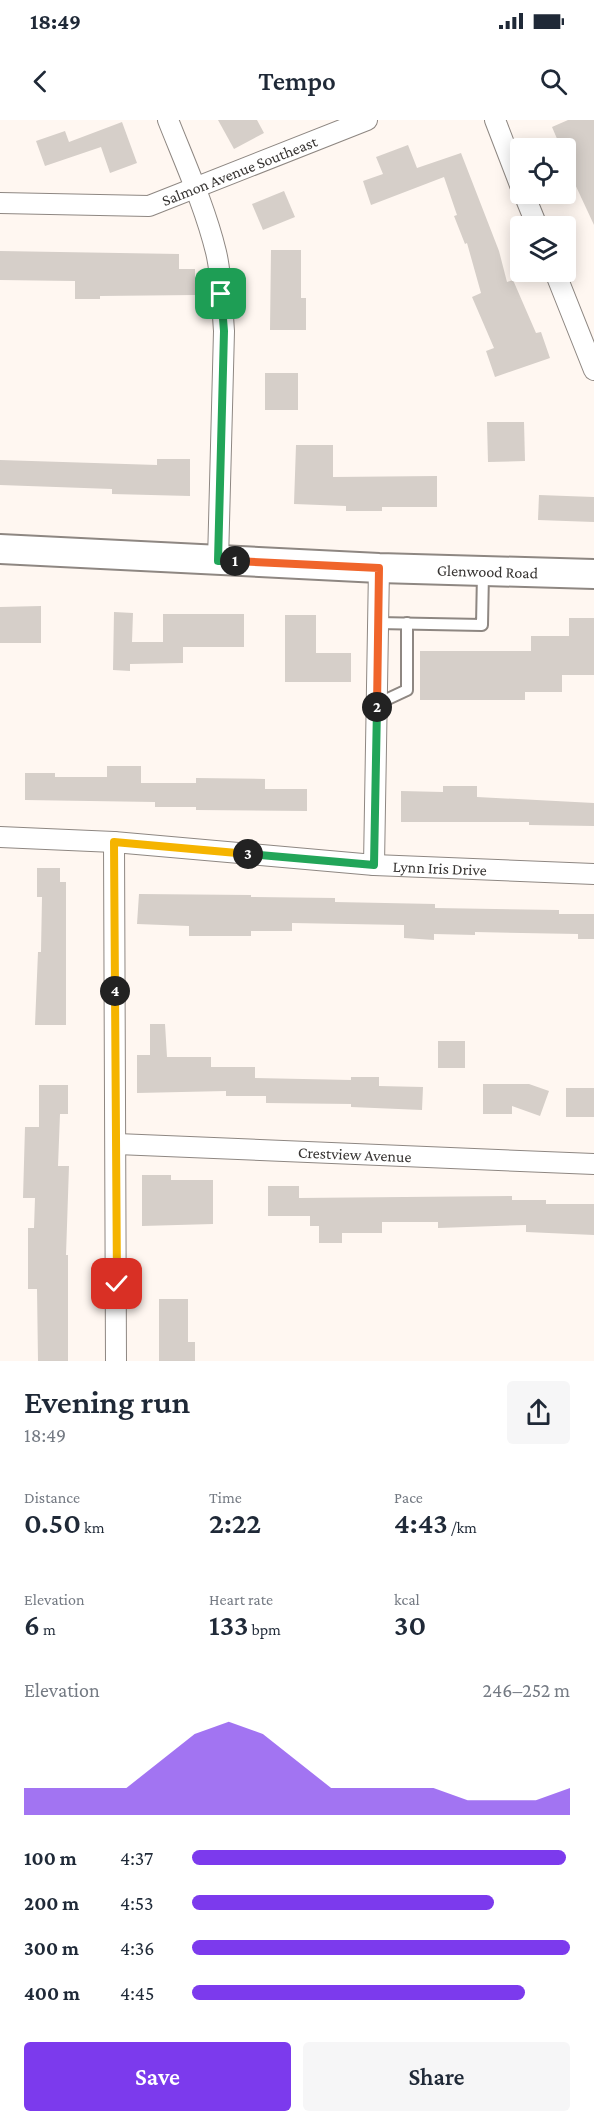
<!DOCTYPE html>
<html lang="en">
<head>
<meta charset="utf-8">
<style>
  :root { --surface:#fff; --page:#f6f6f7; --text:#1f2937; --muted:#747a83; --accent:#7c3aed }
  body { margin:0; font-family:"Crimson Pro",serif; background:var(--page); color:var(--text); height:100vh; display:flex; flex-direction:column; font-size:22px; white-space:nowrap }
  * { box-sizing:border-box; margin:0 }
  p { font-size:20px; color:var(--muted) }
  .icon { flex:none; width:33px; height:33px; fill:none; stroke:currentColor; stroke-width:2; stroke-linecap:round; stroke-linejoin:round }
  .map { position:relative; height:1241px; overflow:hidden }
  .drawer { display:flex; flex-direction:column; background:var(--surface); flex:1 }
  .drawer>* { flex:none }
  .tools { position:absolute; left:510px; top:18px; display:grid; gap:12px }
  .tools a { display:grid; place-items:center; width:66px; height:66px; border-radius:6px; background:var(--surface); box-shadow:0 3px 15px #0003; font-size:30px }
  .pin { position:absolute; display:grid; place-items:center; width:51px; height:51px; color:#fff; margin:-26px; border-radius:12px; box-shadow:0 3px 9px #0006 }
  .km { position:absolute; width:30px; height:30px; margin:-15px; border-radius:50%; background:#222; color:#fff; font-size:16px; line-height:30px; text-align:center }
  .round { display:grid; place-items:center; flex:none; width:63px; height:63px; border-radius:6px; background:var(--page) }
  .head { display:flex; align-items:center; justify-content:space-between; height:102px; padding:0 24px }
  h1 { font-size:33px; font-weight:600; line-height:45px }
  .metrics { display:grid; grid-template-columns:repeat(3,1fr); gap:9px; height:102px; padding:6px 24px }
  .metrics div { display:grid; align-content:center }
  .metrics b { font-size:30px; font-weight:600 }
  .metrics small { font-size:16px; font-weight:400 }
  .metrics p { font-size:16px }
  .chart { height:168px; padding:12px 24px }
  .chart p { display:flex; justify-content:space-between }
  .chart svg { width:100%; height:108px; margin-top:6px; fill:var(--accent); opacity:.7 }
  .primary-button { display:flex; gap:12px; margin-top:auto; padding:12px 24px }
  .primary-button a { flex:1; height:69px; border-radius:6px; background:var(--accent); color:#fff; font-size:24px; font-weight:600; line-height:69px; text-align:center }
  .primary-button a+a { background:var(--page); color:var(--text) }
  ul { padding:0 24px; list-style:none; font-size:20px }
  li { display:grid; grid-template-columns:96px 72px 1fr; align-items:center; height:45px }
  li i { height:15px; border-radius:8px; background:var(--accent) }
  .status { display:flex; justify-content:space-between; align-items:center; height:42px; padding:0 30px; background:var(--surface); direction:ltr }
  .status svg { height:16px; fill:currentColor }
  header { display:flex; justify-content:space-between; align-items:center; height:78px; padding:0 24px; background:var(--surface); font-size:27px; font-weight:600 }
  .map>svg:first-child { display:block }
</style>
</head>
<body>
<div class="status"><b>18:49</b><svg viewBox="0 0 49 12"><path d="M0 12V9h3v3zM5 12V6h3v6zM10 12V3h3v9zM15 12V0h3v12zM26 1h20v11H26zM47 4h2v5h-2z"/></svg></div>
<header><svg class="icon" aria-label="back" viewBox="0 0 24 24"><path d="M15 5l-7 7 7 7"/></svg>Tempo<svg class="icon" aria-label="search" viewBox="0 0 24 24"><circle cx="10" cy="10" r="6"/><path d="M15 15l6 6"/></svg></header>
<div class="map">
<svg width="594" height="1241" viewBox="0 0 594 1241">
  <rect width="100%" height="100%" fill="#fff7f1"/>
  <g fill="#d6cfc9">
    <polygon points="218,0 257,0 264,13 234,29"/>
    <polygon points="568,0 594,0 594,105 567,47 566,28 561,28 552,7"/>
    <polygon points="122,2 137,43 110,53 101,27 45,46 36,21 65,11 69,22"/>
    <polygon points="408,25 417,48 461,33 499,131 507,162 513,160 536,213 541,212 550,238 495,257 486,231 494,228 472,177 481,173 467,123 465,124 454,96 457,95 444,57 371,85 363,61 383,54 376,37"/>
    <polygon points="284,71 295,97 263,110 252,84"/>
    <polygon points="271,130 301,130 301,178 306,178 306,210 270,210"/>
    <polygon points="0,131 179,134 179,149 195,149 195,175 100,176 100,179 75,179 75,161 0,160"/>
    <rect x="265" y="253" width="33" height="37"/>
    <polygon points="487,302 524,302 525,341 488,342"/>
    <polygon points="296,325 333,325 333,357 437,356 437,387 382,387 382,391 346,391 346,386 294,384"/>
    <polygon points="157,339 190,339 190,376 112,374 112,369 0,365 0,340 157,345"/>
    <polygon points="539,375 594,377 594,402 538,400"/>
    <polygon points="41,486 41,523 0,523 0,487"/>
    <polygon points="114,492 133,493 132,522 163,522 163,494 244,494 244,527 183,527 183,543 130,544 130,551 113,550"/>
    <polygon points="285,495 316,495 316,533 351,533 351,562 285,562"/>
    <polygon points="569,498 594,498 594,555 562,555 562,572 525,572 525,580 420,580 420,531 531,531 531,516 569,516"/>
    <polygon points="107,646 141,646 141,663 196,663 196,658 265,659 265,669 307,669 307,691 196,690 196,687 155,687 155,682 25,680 25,653 55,653 55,657 107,657"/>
    <polygon points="443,666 477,666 477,677 594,683 594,706 529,705 529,702 401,702 401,671 443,672"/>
    <polygon points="37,748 60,748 60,762 66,762 66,905 35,905 38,832 41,832 42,777 37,777"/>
    <polygon points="139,774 251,775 251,777 335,778 335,782 435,784 435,788 559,790 559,794 594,794 594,819 578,819 578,814 475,812 475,815 434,814 434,820 404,818 404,805 292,803 292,811 251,811 251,816 189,816 189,806 137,804"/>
    <polygon points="150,904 165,904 167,937 211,937 211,947 255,947 255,958 351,960 351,957 379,957 379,966 423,967 422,990 351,987 351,984 266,983 266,976 226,976 226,971 137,973 137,935 150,935"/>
    <rect x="438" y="921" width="27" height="27"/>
    <polygon points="483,964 529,964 549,971 540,996 512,986 512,994 483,994"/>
    <polygon points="39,965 68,965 68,994 60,994 58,1046 69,1046 66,1135 68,1135 68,1241 38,1241 37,1169 28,1169 28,1108 34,1108 35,1078 23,1078 25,1007 39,1007"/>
    <rect x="566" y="968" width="28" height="29"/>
    <polygon points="142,1055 171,1055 171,1060 213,1060 213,1104 142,1106"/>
    <polygon points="268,1066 299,1066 299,1078 512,1076 512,1080 546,1080 546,1084 594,1084 594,1115 526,1112 526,1105 438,1108 438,1102 382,1102 382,1113 342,1113 342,1123 319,1123 319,1106 310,1106 310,1096 268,1096"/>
    <polygon points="159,1179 188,1179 188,1222 195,1222 195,1241 159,1241"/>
  </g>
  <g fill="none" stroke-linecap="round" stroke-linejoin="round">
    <g stroke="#8e8782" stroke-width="14">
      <g id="lane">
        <polyline points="378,503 482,505 483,453"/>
        <polyline points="377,584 407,570 407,503"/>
      </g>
    </g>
    <g stroke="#8e8782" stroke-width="22">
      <g id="street">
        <path d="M168 0C185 43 205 87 216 132 222 157 222 185 224 211L218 441"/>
        <polyline points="495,0 520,65"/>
        <polyline points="524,74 537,106"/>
        <path id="s1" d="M0 83 149 86 367 0"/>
        <polyline points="555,152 594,250"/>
        <path id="s2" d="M0 717 114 722 374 745 594 754"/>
        <polyline points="114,722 116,1241"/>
        <polyline points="374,745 379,448"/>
        <path id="s3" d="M117 1024 594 1044"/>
      </g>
    </g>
    <g stroke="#8e8782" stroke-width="32">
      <g id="secondary">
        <path id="s4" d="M0 429 379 448 594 454"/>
      </g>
    </g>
    <use href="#lane" stroke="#fff" stroke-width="10"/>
    <use href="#street" stroke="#fff" stroke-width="20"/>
    <use href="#secondary" stroke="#fff" stroke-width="28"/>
  </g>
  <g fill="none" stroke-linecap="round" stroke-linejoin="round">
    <g stroke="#fff" stroke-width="12">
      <polyline id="split-1" points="221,174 224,211 218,441 235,441"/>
    </g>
    <g stroke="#fff" stroke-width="12">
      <polyline id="split-2" points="235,441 379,448 377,587"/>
    </g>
    <g stroke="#fff" stroke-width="12">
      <polyline id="split-3" points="248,734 374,745 377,587"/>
    </g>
    <g stroke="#fff" stroke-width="12">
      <polyline id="split-4" points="115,871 114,722 248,734"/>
    </g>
    <g stroke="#fff" stroke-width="12">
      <polyline id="split-5" points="115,871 117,1164"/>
    </g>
    <use href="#split-1" stroke="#22a559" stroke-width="8"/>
    <use href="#split-2" stroke="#f0652b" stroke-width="8"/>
    <use href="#split-3" stroke="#22a559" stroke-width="8"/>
    <use href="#split-4" stroke="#f5b400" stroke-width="8"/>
    <use href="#split-5" stroke="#f5b400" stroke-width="8"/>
  </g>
  <g text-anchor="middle" stroke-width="4.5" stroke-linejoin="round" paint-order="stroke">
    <g font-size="16" fill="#373432" stroke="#fff7f1">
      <text dy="6" stroke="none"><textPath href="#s1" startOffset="246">Salmon Avenue Southeast</textPath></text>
      <text dy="6" stroke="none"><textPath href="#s4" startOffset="488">Glenwood Road</textPath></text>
      <text dy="6" stroke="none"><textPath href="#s2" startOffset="441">Lynn Iris Drive</textPath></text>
      <text dy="6" stroke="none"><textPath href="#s3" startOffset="238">Crestview Avenue</textPath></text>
    </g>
  </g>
</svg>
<div class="tools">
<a><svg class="icon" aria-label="locate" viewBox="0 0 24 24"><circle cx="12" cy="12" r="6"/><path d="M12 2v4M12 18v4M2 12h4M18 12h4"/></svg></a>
<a><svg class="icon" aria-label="layers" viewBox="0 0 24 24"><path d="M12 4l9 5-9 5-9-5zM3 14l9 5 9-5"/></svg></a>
</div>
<div class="pin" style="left:221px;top:174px;background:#1e9e55"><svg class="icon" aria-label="arrive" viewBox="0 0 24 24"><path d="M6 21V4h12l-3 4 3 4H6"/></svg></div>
<div class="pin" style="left:117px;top:1164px;background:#d93025"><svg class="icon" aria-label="check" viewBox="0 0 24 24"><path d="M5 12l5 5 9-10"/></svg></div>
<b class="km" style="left:235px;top:441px">1</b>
<b class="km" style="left:377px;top:587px">2</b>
<b class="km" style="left:248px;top:734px">3</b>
<b class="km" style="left:115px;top:871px">4</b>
</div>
<section class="drawer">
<div class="head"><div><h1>Evening run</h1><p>18:49</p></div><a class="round"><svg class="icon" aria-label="share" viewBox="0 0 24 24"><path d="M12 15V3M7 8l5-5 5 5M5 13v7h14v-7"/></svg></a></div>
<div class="metrics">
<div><p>Distance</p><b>0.50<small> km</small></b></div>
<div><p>Time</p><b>2:22</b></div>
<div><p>Pace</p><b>4:43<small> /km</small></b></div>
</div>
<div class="metrics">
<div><p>Elevation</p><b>6<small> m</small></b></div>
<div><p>Heart rate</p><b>133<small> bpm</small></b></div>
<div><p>kcal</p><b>30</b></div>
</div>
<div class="chart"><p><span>Elevation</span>246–252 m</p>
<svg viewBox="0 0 160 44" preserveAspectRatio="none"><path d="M0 44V33L10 33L20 33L30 33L40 22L50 11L60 6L70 11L80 22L90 33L100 33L110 33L120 33L130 38L140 38L150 38L160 33V44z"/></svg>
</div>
<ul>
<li><b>100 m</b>4:37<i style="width:99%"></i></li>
<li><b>200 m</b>4:53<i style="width:80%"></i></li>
<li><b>300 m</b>4:36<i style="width:100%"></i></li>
<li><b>400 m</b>4:45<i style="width:88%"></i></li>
</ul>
<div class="primary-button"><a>Save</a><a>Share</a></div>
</section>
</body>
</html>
